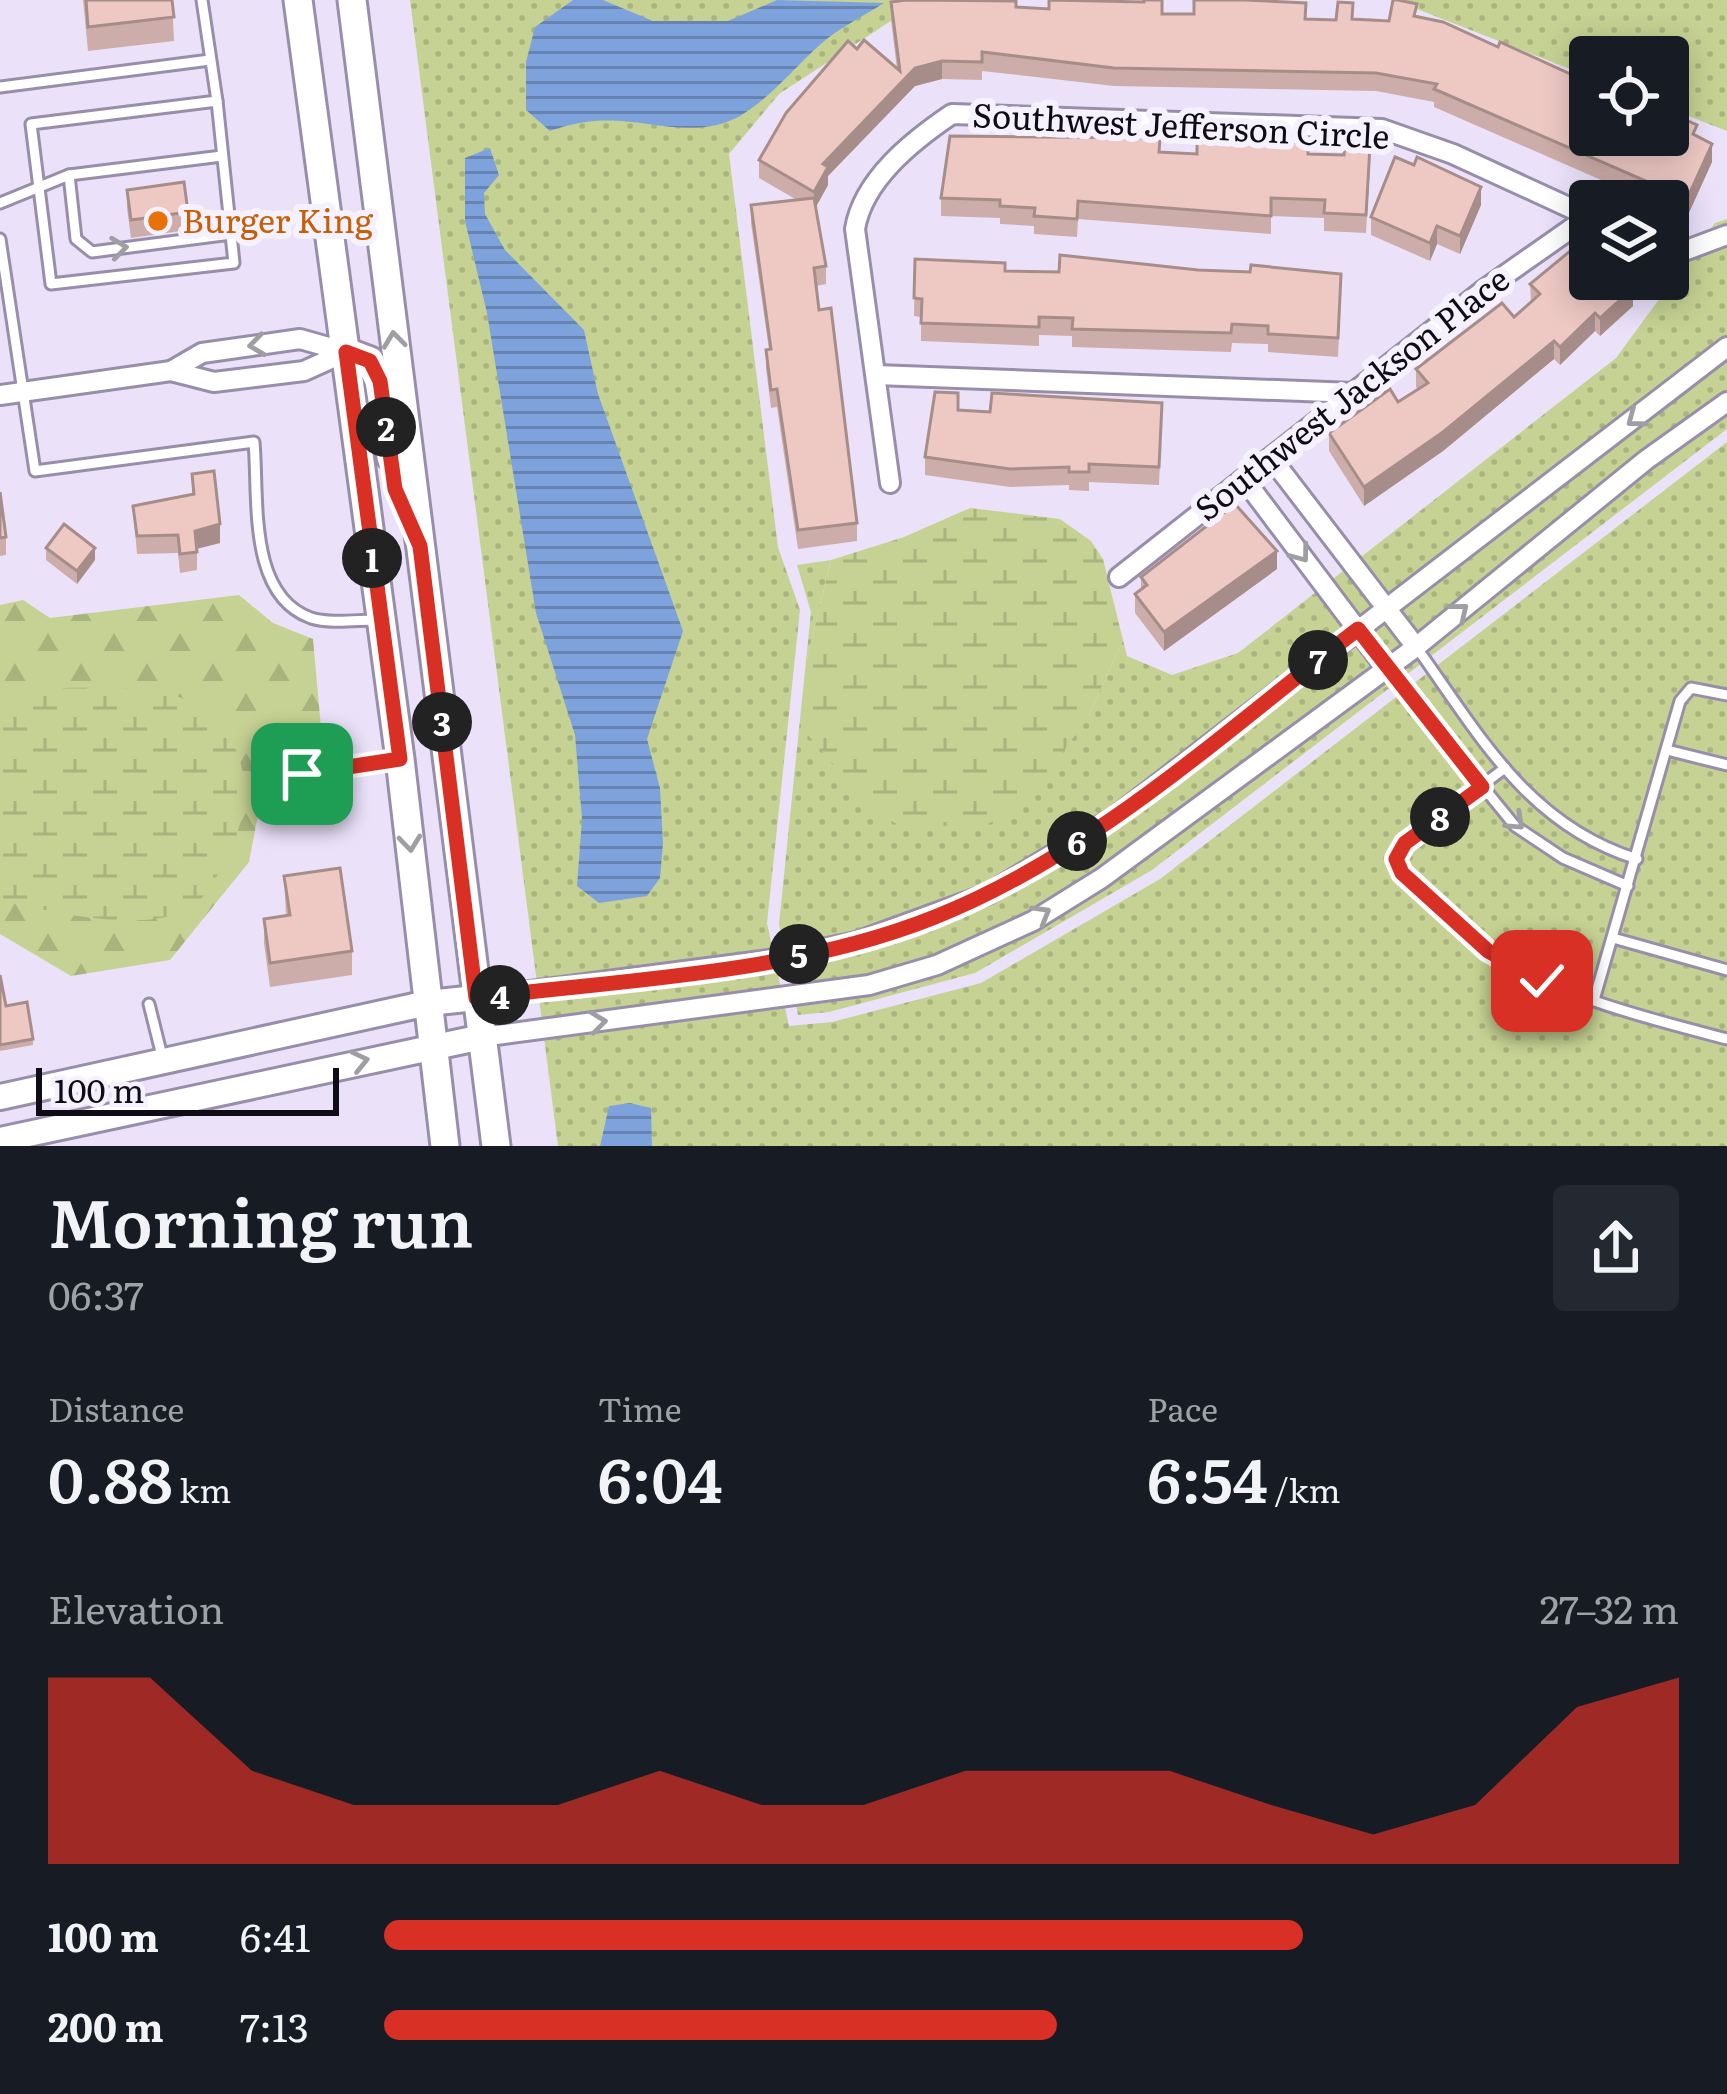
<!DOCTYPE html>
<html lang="en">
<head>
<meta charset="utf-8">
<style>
  :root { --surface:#171b24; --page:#242831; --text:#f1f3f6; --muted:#9ea1a6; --accent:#d93025 }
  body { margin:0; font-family:Literata,serif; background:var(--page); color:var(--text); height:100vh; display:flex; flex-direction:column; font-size:45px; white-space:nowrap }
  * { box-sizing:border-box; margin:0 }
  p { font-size:39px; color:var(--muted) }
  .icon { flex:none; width:66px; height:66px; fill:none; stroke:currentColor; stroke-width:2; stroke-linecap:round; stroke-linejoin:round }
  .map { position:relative; height:1146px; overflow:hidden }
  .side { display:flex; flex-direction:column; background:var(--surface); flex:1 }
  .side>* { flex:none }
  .tools { position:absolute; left:1569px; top:36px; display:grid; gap:24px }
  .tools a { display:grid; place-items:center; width:120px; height:120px; border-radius:12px; background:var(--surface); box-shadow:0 6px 30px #0003; font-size:60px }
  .scale { position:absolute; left:36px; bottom:30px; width:303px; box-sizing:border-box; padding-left:12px; border:6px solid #100c16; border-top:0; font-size:33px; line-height:42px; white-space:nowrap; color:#100c16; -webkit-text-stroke:9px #f6f1fe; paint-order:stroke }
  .pin { position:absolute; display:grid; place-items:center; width:102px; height:102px; color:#fff; margin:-51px; border-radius:24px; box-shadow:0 6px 18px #0006 }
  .km { position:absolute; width:60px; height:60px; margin:-30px; border-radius:50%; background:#222; color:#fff; font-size:33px; line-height:60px; text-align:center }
  .round { display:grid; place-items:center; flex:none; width:126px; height:126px; border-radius:12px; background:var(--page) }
  .head { display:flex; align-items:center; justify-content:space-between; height:204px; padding:0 48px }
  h1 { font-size:66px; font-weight:600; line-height:90px }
  .stats { display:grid; grid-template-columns:repeat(3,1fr); gap:18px; height:204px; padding:12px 48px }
  .stats div { display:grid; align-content:center }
  .stats b { font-size:60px; font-weight:600 }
  .stats small { font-size:33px; font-weight:400 }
  .stats p { font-size:33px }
  .chart { height:336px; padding:24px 48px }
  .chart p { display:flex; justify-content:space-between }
  .chart svg { width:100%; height:216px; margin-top:12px; fill:var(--accent); opacity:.7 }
  ul { padding:0 48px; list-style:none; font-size:39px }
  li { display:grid; grid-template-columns:192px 144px 1fr; align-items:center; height:90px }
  li i { height:30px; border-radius:15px; background:var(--accent) }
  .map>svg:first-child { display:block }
</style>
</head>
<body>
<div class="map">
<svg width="1727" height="1146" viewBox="0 0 1727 1146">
  <defs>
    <pattern id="grass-dots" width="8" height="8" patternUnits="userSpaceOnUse" patternTransform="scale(3)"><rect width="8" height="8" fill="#c6d293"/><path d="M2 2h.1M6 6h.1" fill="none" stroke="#a9b37e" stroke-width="1.8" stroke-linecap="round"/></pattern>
    <pattern id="forest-firs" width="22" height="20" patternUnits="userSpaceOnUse" patternTransform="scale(3)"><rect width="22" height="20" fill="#c6d293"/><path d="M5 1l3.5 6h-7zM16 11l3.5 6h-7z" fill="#a9b37e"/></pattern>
    <pattern id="wetland-marsh" width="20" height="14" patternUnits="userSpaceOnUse" patternTransform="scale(3)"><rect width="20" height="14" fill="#c6d293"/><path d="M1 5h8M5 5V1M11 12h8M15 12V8" fill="none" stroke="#a9b37e"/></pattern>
    <pattern id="water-rules" width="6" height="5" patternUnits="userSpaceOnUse" patternTransform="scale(3)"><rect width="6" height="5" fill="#7ea3dc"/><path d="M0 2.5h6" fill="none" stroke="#6683b1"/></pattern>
  </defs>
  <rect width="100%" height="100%" fill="#ebe2fa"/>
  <g fill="url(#grass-dots)">
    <polygon points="410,0 923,0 779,94 729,154 778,547 800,610 767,923 789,1026 832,1022 981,983 1160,879 1727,442 1727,1146 558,1146"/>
    <polygon points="1394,0 1727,0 1727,131 1668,108 1668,57 1590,57 1590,77"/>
    <polygon points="1727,219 1727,429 1152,870 975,973 829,1012 798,1015 779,924 811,612 797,565 831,560 807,659 1057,755 1088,717 1123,640 1127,656 1172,675 1238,653 1616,358 1715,223"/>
  </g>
  <polygon fill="url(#forest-firs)" points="239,595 273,623 313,639 323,750 269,758 249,862 170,960 71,976 0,934 0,605 23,600 50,618"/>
  <g fill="url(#wetland-marsh)">
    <polygon points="970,508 1060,519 1091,541 1103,559 1123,640 1088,717 1023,808 987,824 904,828 874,811 807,734 807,659 831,560 904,537"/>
    <path d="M46 688C85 688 160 684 193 703 258 741 254 814 220 871 213 883 203 900 191 907 144 936 51 911 0 900V701Z"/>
  </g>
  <g fill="url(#water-rules)">
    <path d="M573 0H603L653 21H728L777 0 884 3C865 15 845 25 828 38 796 63 759 116 717 125 660 137 621 105 550 131L526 110V62L535 27Z"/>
    <polygon points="490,148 499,175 484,193 485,214 505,250 584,330 598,394 683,631 647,739 660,788 663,843 660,878 647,896 599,903 577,886 582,819 575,735 536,613 487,313 465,221 465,158"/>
    <polygon points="630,1103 651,1108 652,1146 600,1146 609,1106"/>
  </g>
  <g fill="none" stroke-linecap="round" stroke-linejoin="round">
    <g stroke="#998eaa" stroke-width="15">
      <g id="service">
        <polyline points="202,0 217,101"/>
        <polyline points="0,87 210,60"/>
        <polygon points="217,101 234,263 51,284 31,124"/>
        <polyline points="69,175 76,239 92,252 231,234"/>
        <polyline points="0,203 69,175 222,156"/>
        <path d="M0 239 35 471 254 442C259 498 247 595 311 618 330 624 357 620 377 620"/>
        <path d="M1417 648C1480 736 1528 825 1637 859"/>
        <polyline points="1387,669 1515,826 1563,858 1628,886"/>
        <polyline points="1667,750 1727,765"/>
        <path d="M1505 768 1405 843 1396 859 1402 873C1430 900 1458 932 1492 953 1563 998 1647 1018 1727 1039"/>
        <polyline points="302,774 395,760"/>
        <polyline points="1613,938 1727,970"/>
        <polyline points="1594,1000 1680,701 1691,688 1727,695"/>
        <polyline points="149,1004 162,1056"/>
      </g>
    </g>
    <g stroke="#998eaa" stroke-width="24">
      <g id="minor">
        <polyline points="1668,257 1727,235"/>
        <polyline points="171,371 202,353 300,339 346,352"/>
        <polyline points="876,375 1354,393"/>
        <polyline points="0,395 171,371 214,382 304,371 346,352"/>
        <polyline points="1272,459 1416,647"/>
        <polyline points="1244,479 1387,669"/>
        <path d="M890 483 855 229C863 180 912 141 952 114L1382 129 1453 154 1590 217"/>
        <polyline points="1119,577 1485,289 1589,216"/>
        <polyline points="476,998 769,960 856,942 988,894 1115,817 1727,347"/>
        <polyline points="482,1037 869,985 937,965 1033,921 1102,878 1416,647 1646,460 1727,402"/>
      </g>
    </g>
    <g stroke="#998eaa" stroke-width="30">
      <g id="tertiary">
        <polyline points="0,1097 428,1003 476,998"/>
        <polyline points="0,1140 482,1037"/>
      </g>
    </g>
    <g stroke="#998eaa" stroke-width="33">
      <g id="secondary">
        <polyline points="298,0 400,759 445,1146"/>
        <polyline points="352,0 496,1146"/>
        <polyline points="346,352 370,361 379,381 391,457"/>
      </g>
    </g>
    <use href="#service" stroke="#fff" stroke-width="9"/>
    <use href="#minor" stroke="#fff" stroke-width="18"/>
    <use href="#tertiary" stroke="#fff" stroke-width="24"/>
    <use href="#secondary" stroke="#fff" stroke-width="27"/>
  </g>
  <g fill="#cdada9">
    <polygon points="83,0 172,0 174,41 88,51"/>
    <polygon points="891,2 1336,20 1389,21 1417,17 1590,135 1697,136 1712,162 1687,217 1668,209 1668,201 1649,201 1434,107 1434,102 1376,91 1114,86 982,71 982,80 942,79 915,86 828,176 828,185 816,207 826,266 826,284 816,286 857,523 857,541 798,549 777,407 771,408 766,368 766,350 769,350 751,223 751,205 797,200 759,178 759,160 857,49 897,69 891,20"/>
    <polygon points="1160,152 1370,164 1366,233 1324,231 1324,218 1271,216 1271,234 1078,219 1077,237 1034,234 1034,226 1000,224 1000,218 941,216 941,198"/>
    <polygon points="127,190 188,212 188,230 131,238 127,208"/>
    <polygon points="1481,205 1460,254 1437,244 1430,261 1371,235 1371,217"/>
    <polygon points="915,259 1005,271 1341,292 1338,357 1268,352 1268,344 1232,343 1231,352 1072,347 1072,336 1039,335 1039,346 921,341 921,317 914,316"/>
    <polygon points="1530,284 1633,306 1600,336 1595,331 1560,365 1554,359 1443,451 1364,506 1329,451 1329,433 1398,402 1418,389 1416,387 1416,369 1514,317 1531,302"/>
    <polygon points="1162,403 1159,485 1089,482 1089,491 1069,490 1069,485 1010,487 925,475 925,457 958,410 990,412"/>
    <polygon points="192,474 220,543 197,549 197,570 180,573 178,553 137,554 133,506 192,494"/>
    <polygon points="0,492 6,537 6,555 0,556"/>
    <polygon points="46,548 95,560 77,584 46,560"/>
    <polygon points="1277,569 1164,651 1135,613 1135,594 1141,590 1141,577"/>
    <polygon points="284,876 352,951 352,975 270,987 264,943 264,919 286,916"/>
    <polygon points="0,975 6,1006 33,1039 33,1045 0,1051"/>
  </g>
  <g fill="#a78d89">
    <polygon points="942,61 942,79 915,86 828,176 828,185 814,210 814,192 823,164 915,68"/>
    <polygon points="1712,144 1712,162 1687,217 1687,199"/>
    <polygon points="1481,187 1481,205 1460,254 1460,236"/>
    <polygon points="1437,226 1437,244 1430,261 1430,243"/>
    <polygon points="1633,288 1633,306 1600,336 1600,318"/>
    <polygon points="1595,313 1595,331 1560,365 1560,347"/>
    <polygon points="1554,341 1554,359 1443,451 1364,506 1364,487"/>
    <polygon points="220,524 220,543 195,549 195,531"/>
    <polygon points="95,548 95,560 77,584 77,571"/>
    <polygon points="1277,551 1277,569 1164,651 1164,632"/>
  </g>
  <g fill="#eec9c4" stroke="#a78d89" stroke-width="3">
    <polygon points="86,0 172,0 174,17 88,27"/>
    <polygon points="907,0 1016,1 1016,7 1049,9 1049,0 1144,2 1144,0 1162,0 1162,14 1194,14 1194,0 1245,0 1306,3 1305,19 1336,20 1338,2 1353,3 1352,19 1389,21 1393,0 1398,0 1417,4 1414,16 1443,22 1498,47 1500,42 1590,83 1590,135 1668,135 1668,122 1674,124 1677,116 1697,125 1693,134 1712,144 1687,199 1434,89 1437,84 1376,73 1114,68 982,52 982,62 942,61 915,68 823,164 828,167 814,192 759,160 786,113 848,41 857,49 864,40 900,71 891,2"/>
    <polygon points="950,136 1160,138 1159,152 1197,154 1197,139 1308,143 1308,154 1344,155 1345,144 1370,146 1366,215 1324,213 1325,200 1271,198 1271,216 1078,201 1077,219 1034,216 1035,208 1000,206 1000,200 941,198"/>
    <polygon points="1395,157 1414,165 1417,157 1481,187 1460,236 1437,226 1430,243 1371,217"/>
    <polygon points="184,182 188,212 131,220 127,190"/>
    <polygon points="814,198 826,266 814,268 819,310 831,308 857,523 798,530 777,389 771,390 766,350 771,349 751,205"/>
    <polygon points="1586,238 1590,242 1590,279 1624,279 1633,288 1600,318 1595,313 1560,347 1554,341 1443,432 1364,487 1329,433 1390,389 1398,402 1428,383 1416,369 1502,303 1514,317 1540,294 1530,284"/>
    <polygon points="1060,255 1198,270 1250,272 1251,265 1341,274 1338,338 1268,334 1268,326 1232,324 1231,333 1072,329 1073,318 1039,317 1039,327 921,323 922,299 914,298 915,259 1005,263 1005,271 1059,272"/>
    <polygon points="935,392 958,393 958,410 990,412 992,393 1162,403 1159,467 1089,464 1089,472 1069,472 1069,467 1010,469 925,457"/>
    <polygon points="214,471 220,524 195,531 197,552 180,554 178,535 137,536 133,506 194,494 192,474"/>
    <polygon points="0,492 6,537 0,538"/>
    <polygon points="1235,504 1277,551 1164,632 1135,594 1147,585 1141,577"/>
    <polygon points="64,524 95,548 77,571 46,548"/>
    <polygon points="340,868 352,951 270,963 264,919 290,915 284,876"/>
    <polygon points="0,975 6,1006 27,1002 33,1039 0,1045"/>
  </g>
  <defs><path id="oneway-chevron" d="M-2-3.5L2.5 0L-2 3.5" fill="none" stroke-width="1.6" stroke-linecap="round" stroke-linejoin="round" transform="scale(3)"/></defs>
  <g stroke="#9f9ea2">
    <use href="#oneway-chevron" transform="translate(119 248) rotate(-7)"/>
    <use href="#oneway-chevron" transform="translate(394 340) rotate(-97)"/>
    <use href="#oneway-chevron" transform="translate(257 345) rotate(172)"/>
    <use href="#oneway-chevron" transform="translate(1635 419) rotate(143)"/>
    <use href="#oneway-chevron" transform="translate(1301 554) rotate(53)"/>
    <use href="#oneway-chevron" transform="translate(1460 611) rotate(-39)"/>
    <use href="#oneway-chevron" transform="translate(1516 822) rotate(43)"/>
    <use href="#oneway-chevron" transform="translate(410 843) rotate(84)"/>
    <use href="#oneway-chevron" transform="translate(1042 914) rotate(-30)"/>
    <use href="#oneway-chevron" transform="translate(598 1022) rotate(-7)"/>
    <use href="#oneway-chevron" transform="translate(360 1061) rotate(-13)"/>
  </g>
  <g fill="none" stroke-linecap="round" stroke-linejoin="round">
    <g stroke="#fff" stroke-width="24">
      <path id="route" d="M302 774 400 759 346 352 370 361 380 381 395 489 420 546 476 998C627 979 793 974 935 917 1093 854 1224 732 1358 629L1482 787 1405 843 1396 859 1402 873 1488 951 1542 981"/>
    </g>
    <use href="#route" stroke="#d93025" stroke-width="15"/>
  </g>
  <circle fill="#e8710a" stroke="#f6f1fe" stroke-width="4.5" cx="158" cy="221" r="12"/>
  <g text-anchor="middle" stroke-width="12" stroke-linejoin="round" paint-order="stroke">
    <g font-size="33" fill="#100c16" stroke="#f6f1fe">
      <text transform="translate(1181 126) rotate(3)" y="12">Southwest Jefferson Circle</text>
      <text transform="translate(1352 394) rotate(-38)" y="12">Southwest Jackson Place</text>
    </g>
    <g font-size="33" fill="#c56008" stroke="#f6f1fe" text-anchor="start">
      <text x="182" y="233">Burger King</text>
    </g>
  </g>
</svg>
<div class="tools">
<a><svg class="icon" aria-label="locate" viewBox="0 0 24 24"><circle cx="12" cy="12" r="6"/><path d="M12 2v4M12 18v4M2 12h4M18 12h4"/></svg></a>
<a><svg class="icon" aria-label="layers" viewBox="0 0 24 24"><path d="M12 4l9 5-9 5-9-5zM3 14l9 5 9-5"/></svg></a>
</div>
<div class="scale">100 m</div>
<div class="pin" style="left:302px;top:774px;background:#1e9e55"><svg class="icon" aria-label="arrive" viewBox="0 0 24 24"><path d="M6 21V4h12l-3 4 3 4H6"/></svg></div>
<div class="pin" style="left:1542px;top:981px;background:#d93025"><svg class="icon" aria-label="check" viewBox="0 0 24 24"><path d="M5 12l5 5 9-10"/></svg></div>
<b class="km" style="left:372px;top:558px">1</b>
<b class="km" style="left:386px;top:427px">2</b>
<b class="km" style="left:442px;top:722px">3</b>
<b class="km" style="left:500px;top:995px">4</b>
<b class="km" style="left:799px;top:954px">5</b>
<b class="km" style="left:1077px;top:841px">6</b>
<b class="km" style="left:1318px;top:660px">7</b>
<b class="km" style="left:1440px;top:817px">8</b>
</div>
<section class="side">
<div class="head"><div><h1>Morning run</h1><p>06:37</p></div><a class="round"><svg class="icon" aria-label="share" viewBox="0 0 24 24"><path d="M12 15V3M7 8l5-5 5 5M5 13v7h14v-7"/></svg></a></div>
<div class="stats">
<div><p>Distance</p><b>0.88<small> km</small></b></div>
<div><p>Time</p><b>6:04</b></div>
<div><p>Pace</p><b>6:54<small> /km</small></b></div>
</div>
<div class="chart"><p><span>Elevation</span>27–32 m</p>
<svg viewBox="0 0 160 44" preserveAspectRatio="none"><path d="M0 44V6L10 6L20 25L30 32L40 32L50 32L60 25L70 32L80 32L90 25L100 25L110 25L120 32L130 38L140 32L150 12L160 6V44z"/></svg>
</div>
<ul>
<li><b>100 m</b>6:41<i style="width:71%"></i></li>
<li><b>200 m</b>7:13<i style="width:52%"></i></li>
</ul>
</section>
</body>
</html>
